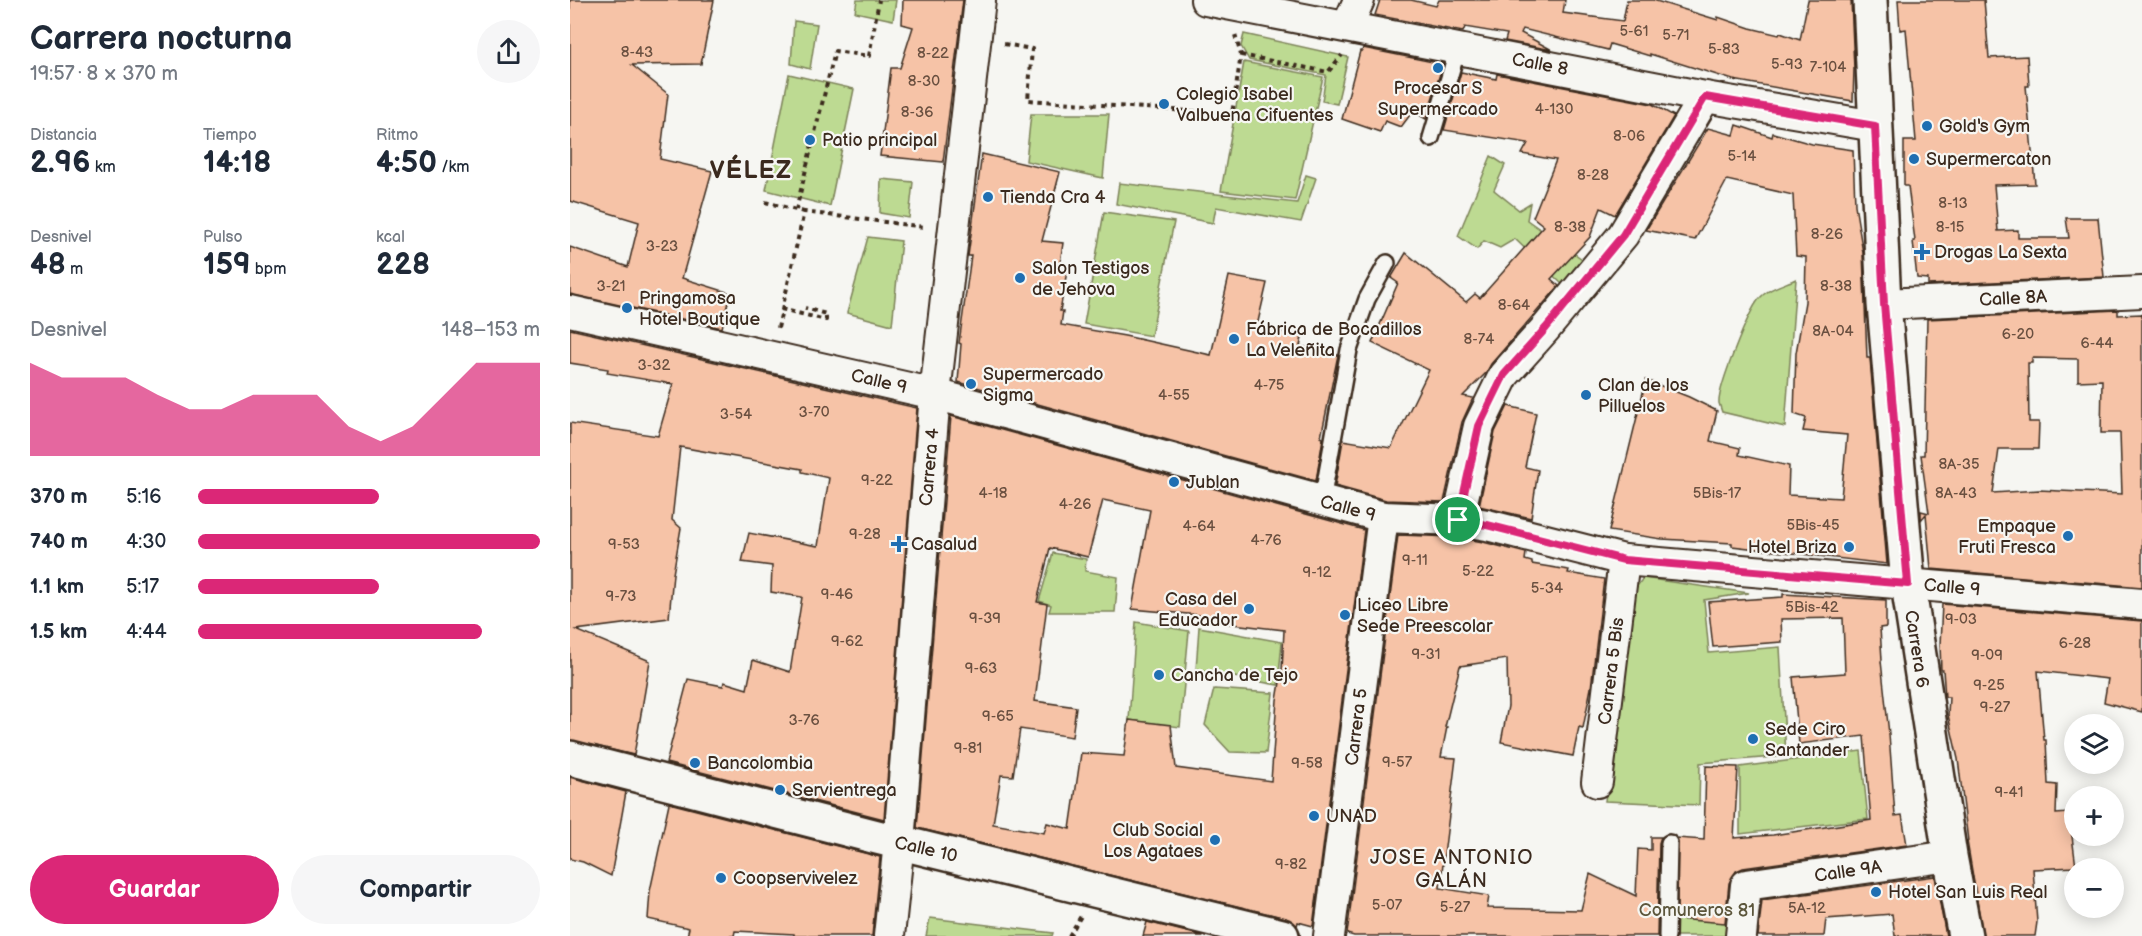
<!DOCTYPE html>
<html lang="es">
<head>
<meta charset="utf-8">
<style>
  :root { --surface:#fff; --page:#f6f6f7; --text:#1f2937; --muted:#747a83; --accent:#db2777 }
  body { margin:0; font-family:"Balsamiq Sans",sans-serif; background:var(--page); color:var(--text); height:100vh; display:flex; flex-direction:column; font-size:22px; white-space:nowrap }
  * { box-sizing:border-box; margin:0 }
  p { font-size:20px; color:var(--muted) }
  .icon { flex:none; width:33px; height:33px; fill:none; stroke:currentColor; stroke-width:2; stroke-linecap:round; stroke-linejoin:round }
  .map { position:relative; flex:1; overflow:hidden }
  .panel { display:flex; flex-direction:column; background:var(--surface); width:570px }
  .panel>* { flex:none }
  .controls { position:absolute; left:1494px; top:714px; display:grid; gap:12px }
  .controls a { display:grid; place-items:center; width:60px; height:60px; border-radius:50%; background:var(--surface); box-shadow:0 3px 15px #0003; font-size:30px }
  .pin { position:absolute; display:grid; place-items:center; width:51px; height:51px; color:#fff; margin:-26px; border:3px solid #fff; border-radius:50%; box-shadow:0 2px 6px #0007 }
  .round { display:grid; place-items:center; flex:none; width:63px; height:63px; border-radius:32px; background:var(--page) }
  .summary { display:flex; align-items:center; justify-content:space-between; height:102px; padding:0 30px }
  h1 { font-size:33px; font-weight:800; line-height:45px }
  .figures { display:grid; grid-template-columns:repeat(3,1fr); gap:9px; height:102px; padding:6px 30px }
  .figures div { display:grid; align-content:center }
  .figures b { font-size:30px; font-weight:800 }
  .figures small { font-size:16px; font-weight:400 }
  .figures p { font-size:16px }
  .chart { height:168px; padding:12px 30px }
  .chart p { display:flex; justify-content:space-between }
  .chart svg { width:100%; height:108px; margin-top:6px; fill:var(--accent); opacity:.7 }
  .action { display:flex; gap:12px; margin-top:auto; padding:12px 30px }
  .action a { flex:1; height:69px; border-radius:36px; background:var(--accent); color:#fff; font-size:24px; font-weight:800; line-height:69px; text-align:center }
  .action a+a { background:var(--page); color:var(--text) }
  ul { padding:0 30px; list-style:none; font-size:20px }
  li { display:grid; grid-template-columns:96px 72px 1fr; align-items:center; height:45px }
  li i { height:15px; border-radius:8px; background:var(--accent) }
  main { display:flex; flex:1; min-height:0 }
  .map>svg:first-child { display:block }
</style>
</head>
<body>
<main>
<section class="panel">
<div class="summary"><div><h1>Carrera nocturna</h1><p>19:57 · 8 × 370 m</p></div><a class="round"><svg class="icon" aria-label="share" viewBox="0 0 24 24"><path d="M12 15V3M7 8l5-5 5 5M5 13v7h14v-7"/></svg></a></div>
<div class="figures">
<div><p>Distancia</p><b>2.96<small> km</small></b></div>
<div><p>Tiempo</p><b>14:18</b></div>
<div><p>Ritmo</p><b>4:50<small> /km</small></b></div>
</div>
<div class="figures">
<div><p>Desnivel</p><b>48<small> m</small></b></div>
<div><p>Pulso</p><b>159<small> bpm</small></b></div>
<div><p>kcal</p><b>228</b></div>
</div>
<div class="chart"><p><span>Desnivel</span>148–153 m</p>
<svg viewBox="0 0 160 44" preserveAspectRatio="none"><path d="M0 44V6L10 12L20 12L30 12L40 19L50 25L60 25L70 19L80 19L90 19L100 32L110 38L120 32L130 19L140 6L150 6L160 6V44z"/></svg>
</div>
<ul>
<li><b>370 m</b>5:16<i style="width:53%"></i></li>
<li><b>740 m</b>4:30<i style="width:100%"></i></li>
<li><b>1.1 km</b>5:17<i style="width:53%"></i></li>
<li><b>1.5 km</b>4:44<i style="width:83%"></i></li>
</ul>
<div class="action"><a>Guardar</a><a>Compartir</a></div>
</section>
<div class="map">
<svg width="1572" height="936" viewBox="0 0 1572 936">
  <rect width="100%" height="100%" fill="#f6f6f2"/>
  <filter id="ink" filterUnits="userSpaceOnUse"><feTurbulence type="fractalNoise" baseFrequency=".0167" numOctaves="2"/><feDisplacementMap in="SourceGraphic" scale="12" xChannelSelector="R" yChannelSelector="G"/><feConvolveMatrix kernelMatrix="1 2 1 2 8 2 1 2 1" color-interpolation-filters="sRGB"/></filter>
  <g filter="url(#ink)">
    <g fill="#bdda92" stroke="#7c8258" stroke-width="1.5">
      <polygon points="287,0 326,0 323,20 285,12"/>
      <polygon points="224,21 247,24 240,69 221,64"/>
      <polygon points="674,34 778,57 767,104 752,101 756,75 679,60 671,46"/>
      <polygon points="674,62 753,77 725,200 651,191"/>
      <polygon points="219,74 284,89 260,206 196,190"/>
      <polygon points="461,114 539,114 533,178 456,161"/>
      <polygon points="921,156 935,165 924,190 949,210 960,203 957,220 1015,261 993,285 945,239 930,248 914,241 907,249 888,236"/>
      <polygon points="736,175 746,178 731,222 646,207 643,223 546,204 549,183 727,203"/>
      <polygon points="311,179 343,182 339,218 310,213"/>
      <polygon points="534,212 604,222 581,336 514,324"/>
      <polygon points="298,237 331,241 322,325 277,313"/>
      <path d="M1226 279 1215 427 1152 412C1151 409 1150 406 1149 403 1148 388 1178 312 1189 299 1198 288 1213 285 1226 279Z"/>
      <polygon points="483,553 516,559 515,571 548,577 545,612 479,612 481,605 469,601"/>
      <polygon points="1073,578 1179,593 1134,600 1139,653 1210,647 1216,756 1130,763 1129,805 1035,801 1057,630 1065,589"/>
      <polygon points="566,622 619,631 610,727 559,720"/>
      <polygon points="629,627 712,642 708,685 626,670"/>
      <polygon points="644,689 703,693 696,753 660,752 635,725"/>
      <polygon points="1291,751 1298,819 1170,834 1170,767"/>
      <polygon points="1101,881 1169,886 1165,936 1099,936"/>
      <polygon points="360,918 483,933 482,936 356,936"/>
    </g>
    <g fill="#f6c3a7" stroke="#3b2a1e" stroke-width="1.5" fill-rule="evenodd">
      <polygon points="0,0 144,0 131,64 62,65 98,94 90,159 142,171 112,278 160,293 152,328 0,294 0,247 58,267 69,222 0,201"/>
      <polygon points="333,0 393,0 373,162 310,156 321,68 330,68 343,27 332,24"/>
      <polygon points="810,0 841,0 866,6 869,0 995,0 993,13 1053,21 1057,0 1083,0 1148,20 1148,17 1180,28 1209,35 1210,33 1230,40 1238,0 1281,0 1284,69 1283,101 1163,80 1080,54 1080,56 1040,44 1038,50 953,29 951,33 982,50 935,41 937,34 895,27 893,32 805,15"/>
      <polygon points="1328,0 1414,0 1419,58 1457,56 1459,86 1456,86 1465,184 1424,185 1428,231 1448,230 1448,238 1499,238 1496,218 1528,218 1534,277 1358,285 1358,279 1347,278 1343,241 1345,241 1338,186 1334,186 1334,141 1346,141 1336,29 1330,30"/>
      <polygon points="793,48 873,64 856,119 843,111 831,127 815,121 810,132 772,119 790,51 792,51"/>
      <polygon points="891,72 926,79 927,74 1082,104 1104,116 1045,215 1031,208 1020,237 981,279 989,286 921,364 916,373 893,396 903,398 892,422 874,502 816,500 765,486 773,440 821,448 859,370 802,343 828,283 821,278 836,253 896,302 905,294 910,298 974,226 963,217 986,160 952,154 958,143 874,130"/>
      <polygon points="1167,125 1202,137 1203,133 1242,144 1283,150 1285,205 1293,253 1297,358 1300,358 1317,564 1162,546 1162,543 1092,539 1039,531 1076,380 1119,397 1147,411 1140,441 1170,448 1169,455 1219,466 1218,495 1271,498 1277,435 1233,431 1236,418 1224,414 1226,353 1235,302 1236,257 1226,256 1223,195 1157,180 1125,240 1076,230 1138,128 1164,135"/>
      <polygon points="412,154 490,172 472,241 493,243 489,270 497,271 490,311 493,311 491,325 555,336 641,355 659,276 697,283 687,326 732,337 730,346 768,355 751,437 753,438 746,481 388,382 391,344 389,343 401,256 398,256"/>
      <path d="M1548 310V315L1572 314V587L1361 569 1356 514 1351 520V511L1359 513 1351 455H1354L1357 319ZM1462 358 1508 359V381L1532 380 1531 433H1550L1552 494 1469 490 1423 493 1429 449H1468L1469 422H1459L1458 363H1462Z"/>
      <polygon points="0,329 347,408 314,819 96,763 118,679 153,686 154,682 177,689 183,660 220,672 232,597 201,592 202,566 172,562 179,533 248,546 259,478 232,472 232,469 110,447 102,520 111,528 103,574 99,618 6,630 80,661 64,755 0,740 0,423 88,436 103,384 37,373 38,369 0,363"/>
      <polygon points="938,406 966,413 955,467 968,470 961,518 909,506 925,432"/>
      <path d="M381 416 794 530 743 926 728 922 727 926 716 918 347 828ZM533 500 580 510 562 609 629 615V620L714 630 712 671 707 700 701 781 606 768 601 725 559 720 554 756 511 753 500 829 477 823 474 833 423 824 431 775 443 776 450 729 502 737 506 707 465 701 477 604 467 602 480 548 518 557Z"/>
      <polygon points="828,535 886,537 913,542 956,553 955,560 962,562 962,564 999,570 998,573 1034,579 1021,688 1013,728 1009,727 1003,756 931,742 938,706 937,659 890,666 875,727 877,727 871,757 886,758 870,888 919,896 917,908 1011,910 1020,874 1066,896 1068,849 1081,850 1081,837 1091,837 1089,843 1087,936 784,936 777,934"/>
      <polygon points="1213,594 1316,600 1316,627 1310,628 1312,660 1311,661 1319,734 1325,816 1332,815 1337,845 1173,868 1166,871 1159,883 1155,923 1107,919 1107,838 1134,840 1136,766 1168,767 1164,838 1203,835 1301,820 1294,736 1229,744 1223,677 1275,673 1273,618 1211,619 1212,642 1143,647 1138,602 1213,597"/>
      <polygon points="1372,604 1572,621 1572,712 1534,702 1538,679 1468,671 1474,740 1476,740 1478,784 1487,785 1486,814 1499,813 1506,867 1463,869 1467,922 1465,936 1413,936 1397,841 1398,841 1388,759 1378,715 1379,697 1375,697 1373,670 1371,670 1370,645"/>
      <polygon points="0,777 56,792 41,876 13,862 0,859"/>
      <polygon points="99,803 310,857 302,936 224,936 224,934 165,931 164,936 117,936 119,928 78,919 80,891"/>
      <polygon points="1365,876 1376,936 1325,936 1322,914 1256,919 1254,936 1188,936 1192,900"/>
      <polygon points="577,922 633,936 573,936"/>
    </g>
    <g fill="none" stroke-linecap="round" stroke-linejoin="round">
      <g stroke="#3b2a1e" stroke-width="20">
        <g id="service">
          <polyline points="861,138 888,48"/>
          <polyline points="752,501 779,350 797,299 817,263"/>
          <polyline points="1097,936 1099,843"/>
        </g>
      </g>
      <g stroke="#3b2a1e" stroke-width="34">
        <g id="minor">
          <polyline points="636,0 1135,97 1305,126"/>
          <polyline points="777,27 789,0"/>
          <polyline points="1314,304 1572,292"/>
          <polyline points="0,311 365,394 813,517 888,520 917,525 1054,560 1572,604"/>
          <polyline points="888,520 909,426 934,375 976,328 1053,235 1135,97"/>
          <polyline points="1027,782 1054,560"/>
          <polyline points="319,936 329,842 365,394 410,0"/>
          <polyline points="759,936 813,517"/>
          <polyline points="1171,936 1176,885 1380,856"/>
        </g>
      </g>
      <g stroke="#3b2a1e" stroke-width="38">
        <polyline id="tertiary" points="0,758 307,837 712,936"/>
      </g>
      <g stroke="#3b2a1e" stroke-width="38">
        <polyline id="secondary" points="1300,0 1314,304 1338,584 1380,856 1395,936"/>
      </g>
      <g stroke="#3b2a1e" stroke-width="4" stroke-dasharray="4.5 4.5" stroke-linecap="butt">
        <polyline points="434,44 462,49 458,100 662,114 671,55 665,35"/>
        <polyline points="671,55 758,72 772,55"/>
        <polyline points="195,202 234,212"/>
        <polyline points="226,210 265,51 299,56 309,0"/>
        <polyline points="211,309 256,320 256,314 235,308"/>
        <polyline points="208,328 234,212 355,227"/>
        <polyline points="499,936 511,916"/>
      </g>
      <use href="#service" stroke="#f6f6f2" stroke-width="15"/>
      <use href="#minor" stroke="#f6f6f2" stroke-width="30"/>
      <use href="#tertiary" stroke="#f6f6f2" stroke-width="33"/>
      <use href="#secondary" stroke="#f6f6f2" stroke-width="33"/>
    </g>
  </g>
  <g fill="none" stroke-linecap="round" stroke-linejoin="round" filter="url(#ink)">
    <g stroke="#fff" stroke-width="12">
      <polygon id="route" points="1135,97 1305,126 1314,304 1338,584 1054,560 917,525 888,520 909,426 934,375 976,328 1053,235"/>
    </g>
    <use href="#route" stroke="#db2777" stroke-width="8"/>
  </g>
  <g fill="#1f6fb2" stroke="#f6f6f2" stroke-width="2">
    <circle cx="868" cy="68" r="6"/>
    <circle cx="594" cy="104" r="6"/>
    <circle cx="1357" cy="126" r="6"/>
    <circle cx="240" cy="140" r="6"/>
    <circle cx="1344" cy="159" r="6"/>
    <circle cx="418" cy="197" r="6"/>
    <path d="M1349 243h6v6h6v6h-6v6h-6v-6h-6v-6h6z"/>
    <circle cx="450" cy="278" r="6"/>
    <circle cx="57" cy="308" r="6"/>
    <circle cx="664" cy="339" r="6"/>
    <circle cx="401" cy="384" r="6"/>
    <circle cx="1016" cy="395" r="6"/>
    <circle cx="604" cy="482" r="6"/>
    <circle cx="1498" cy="536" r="6"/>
    <path d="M326 535h6v6h6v6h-6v6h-6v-6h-6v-6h6z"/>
    <circle cx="1279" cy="547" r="6"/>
    <circle cx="679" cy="609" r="6"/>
    <circle cx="775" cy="615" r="6"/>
    <circle cx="589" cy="675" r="6"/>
    <circle cx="1183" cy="739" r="6"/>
    <circle cx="125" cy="763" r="6"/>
    <circle cx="210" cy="790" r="6"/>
    <circle cx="744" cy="816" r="6"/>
    <circle cx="645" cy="840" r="6"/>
    <circle cx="151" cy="878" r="6"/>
    <circle cx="1306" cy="892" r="6"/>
  </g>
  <g text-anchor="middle" stroke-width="4.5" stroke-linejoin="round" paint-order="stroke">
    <g font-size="15" fill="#6a5040">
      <text x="1064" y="36">5-61</text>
      <text x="1106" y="40">5-71</text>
      <text x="1154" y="54">5-83</text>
      <text x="67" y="57">8-43</text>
      <text x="363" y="58">8-22</text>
      <text x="1217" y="69">5-93</text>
      <text x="1258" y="72">7-104</text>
      <text x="354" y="86">8-30</text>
      <text x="984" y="114">4-130</text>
      <text x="347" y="117">8-36</text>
      <text x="1059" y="141">8-06</text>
      <text x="1172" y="161">5-14</text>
      <text x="1023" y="180">8-28</text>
      <text x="1383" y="208">8-13</text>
      <text x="1000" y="232">8-38</text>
      <text x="1380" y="232">8-15</text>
      <text x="1257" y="239">8-26</text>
      <text x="92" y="251">3-23</text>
      <text x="41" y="291">3-21</text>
      <text x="1266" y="291">8-38</text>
      <text x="944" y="310">8-64</text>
      <text x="1263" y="336">8A-04</text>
      <text x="1448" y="339">6-20</text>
      <text x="909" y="344">8-74</text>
      <text x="1527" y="348">6-44</text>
      <text x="84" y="370">3-32</text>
      <text x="699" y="390">4-75</text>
      <text x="604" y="400">4-55</text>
      <text x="244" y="417">3-70</text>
      <text x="166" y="419">3-54</text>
      <text x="1389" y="469">8A-35</text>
      <text x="307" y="485">9-22</text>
      <text x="423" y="498">4-18</text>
      <text x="1147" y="498">5Bis-17</text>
      <text x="1386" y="498">8A-43</text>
      <text x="505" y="509">4-26</text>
      <text x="1243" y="530">5Bis-45</text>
      <text x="629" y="531">4-64</text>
      <text x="295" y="539">9-28</text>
      <text x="696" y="545">4-76</text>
      <text x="54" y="549">9-53</text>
      <text x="845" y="565">9-11</text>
      <text x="908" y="576">5-22</text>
      <text x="747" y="577">9-12</text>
      <text x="977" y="593">5-34</text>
      <text x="267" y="599">9-46</text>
      <text x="51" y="601">9-73</text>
      <text x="1242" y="612">5Bis-42</text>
      <text x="415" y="623">9-39</text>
      <text x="1391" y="624">9-03</text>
      <text x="277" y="646">9-62</text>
      <text x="1505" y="648">6-28</text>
      <text x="856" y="659">9-31</text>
      <text x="1417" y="660">9-09</text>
      <text x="411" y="673">9-63</text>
      <text x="1419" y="690">9-25</text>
      <text x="1425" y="712">9-27</text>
      <text x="428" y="721">9-65</text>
      <text x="234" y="725">3-76</text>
      <text x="398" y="753">9-81</text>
      <text x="827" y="767">9-57</text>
      <text x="737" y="768">9-58</text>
      <text x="1439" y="797">9-41</text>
      <text x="721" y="869">9-82</text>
      <text x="817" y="910">5-07</text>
      <text x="885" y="912">5-27</text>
      <text x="1237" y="913">5A-12</text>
    </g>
    <g font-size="18" fill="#3b2a1e" stroke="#f6f6f2">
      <text transform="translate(970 64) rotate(11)" y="6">Calle 8</text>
      <text transform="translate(1443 298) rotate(-3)" y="6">Calle 8A</text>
      <text transform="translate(309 381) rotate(13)" y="6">Calle 9</text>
      <text transform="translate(359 467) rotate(-85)" y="6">Carrera 4</text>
      <text transform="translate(778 508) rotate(15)" y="6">Calle 9</text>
      <text transform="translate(1382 587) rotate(5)" y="6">Calle 9</text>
      <text transform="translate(1347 649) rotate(81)" y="6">Carrera 6</text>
      <text transform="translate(1041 671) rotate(-83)" y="6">Carrera 5 Bis</text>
      <text transform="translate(786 727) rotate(-83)" y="6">Carrera 5</text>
      <text transform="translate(356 849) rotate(13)" y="6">Calle 10</text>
      <text transform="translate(1278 871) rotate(-8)" y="6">Calle 9A</text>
    </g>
    <g font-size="18" fill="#3b2a1e" stroke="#f6f6f2" text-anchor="start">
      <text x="868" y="94" text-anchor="middle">Procesar S<tspan x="868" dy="21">Supermercado</tspan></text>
      <text x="606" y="100">Colegio Isabel<tspan x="606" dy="21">Valbuena Cifuentes</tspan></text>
      <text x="1369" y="132">Gold's Gym</text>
      <text x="252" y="146">Patio principal</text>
      <text x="1356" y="165">Supermercaton</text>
      <text x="430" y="203">Tienda Cra 4</text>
      <text x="1364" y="258">Drogas La Sexta</text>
      <text x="462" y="274">Salon Testigos<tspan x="462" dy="21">de Jehova</tspan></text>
      <text x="69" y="304">Pringamosa<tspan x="69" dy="21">Hotel Boutique</tspan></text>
      <text x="676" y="335">Fábrica de Bocadillos<tspan x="676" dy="21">La Veleñita</tspan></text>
      <text x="413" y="380">Supermercado<tspan x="413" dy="21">Sigma</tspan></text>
      <text x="1028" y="391">Clan de los<tspan x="1028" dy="21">Pilluelos</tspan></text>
      <text x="616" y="488">Jublan</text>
      <text x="1486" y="532" text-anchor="end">Empaque<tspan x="1486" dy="21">Fruti Fresca</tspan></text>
      <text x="341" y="550">Casalud</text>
      <text x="1267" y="553" text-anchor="end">Hotel Briza</text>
      <text x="667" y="605" text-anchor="end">Casa del<tspan x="667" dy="21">Educador</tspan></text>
      <text x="787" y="611">Liceo Libre<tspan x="787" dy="21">Sede Preescolar</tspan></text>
      <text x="601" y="681">Cancha de Tejo</text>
      <text x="1195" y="735">Sede Ciro<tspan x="1195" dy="21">Santander</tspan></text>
      <text x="137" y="769">Bancolombia</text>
      <text x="222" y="796">Servientrega</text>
      <text x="756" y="822">UNAD</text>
      <text x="633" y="836" text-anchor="end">Club Social<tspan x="633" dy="21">Los Agataes</tspan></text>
      <text x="163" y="884">Coopservivelez</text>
      <text x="1318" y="898">Hotel San Luis Real</text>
    </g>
    <g font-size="18" fill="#5c563b" stroke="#f6f6f2">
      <text x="1127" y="916">Comuneros 81</text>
    </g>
    <g font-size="20" letter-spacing="1.5" fill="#3b2a1e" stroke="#f6f6f2">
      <text x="882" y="864">JOSE ANTONIO<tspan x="882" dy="23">GALÁN</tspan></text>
    </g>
    <g font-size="24" font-weight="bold" letter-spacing="1.5" fill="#3b2a1e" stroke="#f6f6f2">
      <text x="181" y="178">VÉLEZ</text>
    </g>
  </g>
</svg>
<div class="controls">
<a><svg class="icon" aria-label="layers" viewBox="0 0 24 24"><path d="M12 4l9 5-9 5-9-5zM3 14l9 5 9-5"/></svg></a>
<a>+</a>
<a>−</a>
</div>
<div class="pin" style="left:888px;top:520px;background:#1e9e55"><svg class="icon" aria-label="arrive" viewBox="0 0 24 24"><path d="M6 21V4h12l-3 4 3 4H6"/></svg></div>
</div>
</main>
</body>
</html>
